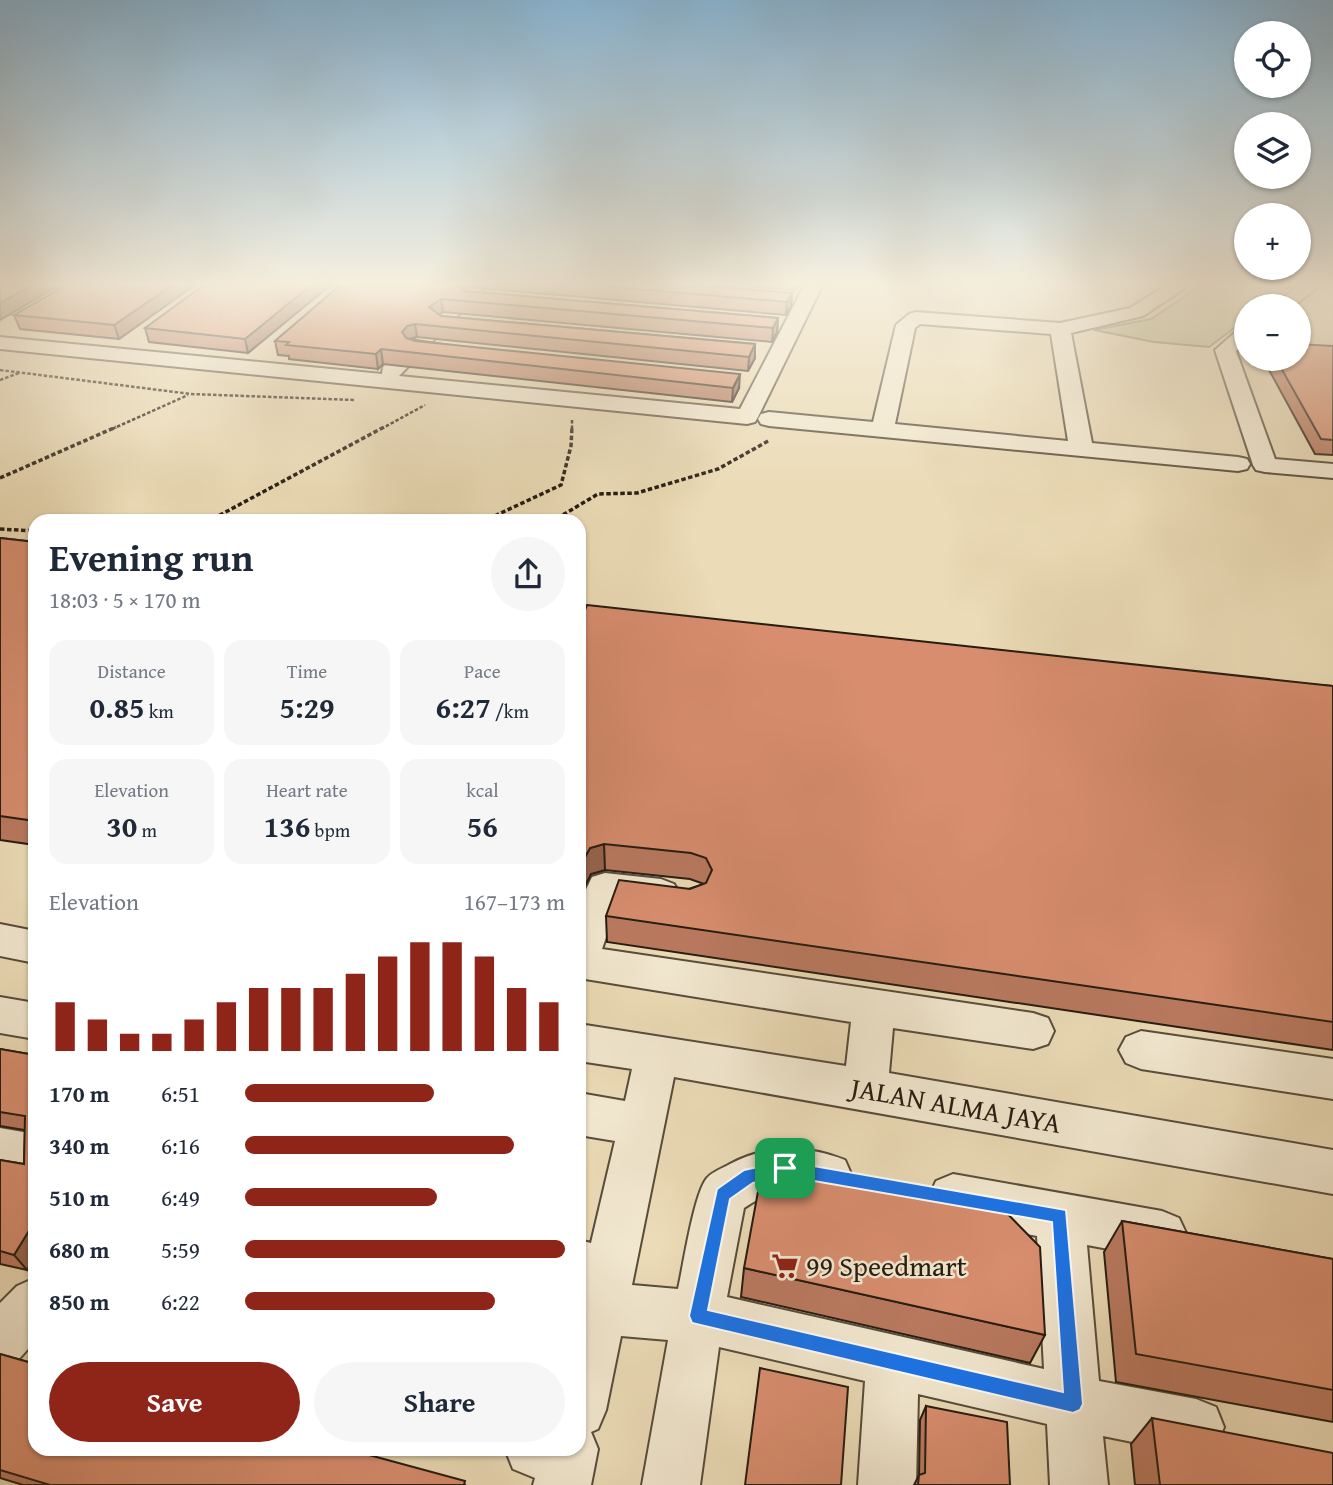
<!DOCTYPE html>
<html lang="en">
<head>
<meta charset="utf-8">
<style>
  :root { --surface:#fff; --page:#f6f6f7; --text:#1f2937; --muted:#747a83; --accent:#8f2418 }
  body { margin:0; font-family:"Gentium Book Plus",serif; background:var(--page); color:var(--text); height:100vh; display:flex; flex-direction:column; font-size:26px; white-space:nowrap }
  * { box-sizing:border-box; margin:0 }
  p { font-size:23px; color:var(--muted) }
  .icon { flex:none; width:38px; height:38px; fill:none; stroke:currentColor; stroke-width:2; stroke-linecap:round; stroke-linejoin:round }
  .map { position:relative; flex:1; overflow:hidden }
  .sheet { position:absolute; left:28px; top:514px; width:558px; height:942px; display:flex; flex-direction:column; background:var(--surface); border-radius:21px; box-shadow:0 2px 5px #0004 }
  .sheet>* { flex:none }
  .buttons { position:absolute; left:1234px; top:21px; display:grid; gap:14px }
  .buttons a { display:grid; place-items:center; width:77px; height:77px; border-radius:50%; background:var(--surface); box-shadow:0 2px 5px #0004; font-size:35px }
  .pin { position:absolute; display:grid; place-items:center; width:60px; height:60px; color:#fff; margin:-30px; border-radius:14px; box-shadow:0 4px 10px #0006 }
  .round { display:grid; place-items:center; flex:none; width:74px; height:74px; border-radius:37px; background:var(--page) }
  .head { display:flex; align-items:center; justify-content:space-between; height:119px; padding:0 21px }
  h1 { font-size:38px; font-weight:700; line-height:52px }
  .figures { display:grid; grid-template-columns:repeat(3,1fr); gap:10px; height:119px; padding:7px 21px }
  .figures div { display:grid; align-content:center; border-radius:18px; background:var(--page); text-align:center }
  .figures b { font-size:30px; font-weight:700 }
  .figures small { font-size:19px; font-weight:400 }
  .figures p { font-size:19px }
  .chart { height:196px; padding:14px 21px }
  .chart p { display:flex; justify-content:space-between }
  .chart svg { width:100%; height:126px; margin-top:7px; stroke:var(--accent); stroke-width:6 }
  .cta { display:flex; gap:14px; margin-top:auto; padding:14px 21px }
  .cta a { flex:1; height:80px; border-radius:42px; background:var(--accent); color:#fff; font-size:28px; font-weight:700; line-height:80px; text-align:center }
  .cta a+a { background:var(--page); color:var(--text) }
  ul { padding:0 21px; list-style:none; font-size:23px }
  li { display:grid; grid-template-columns:112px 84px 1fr; align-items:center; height:52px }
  li i { height:18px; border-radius:9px; background:var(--accent) }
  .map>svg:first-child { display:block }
</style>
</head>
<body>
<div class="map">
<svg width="1333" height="1485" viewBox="0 0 1333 1485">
  <rect width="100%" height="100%" fill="#ebdbb6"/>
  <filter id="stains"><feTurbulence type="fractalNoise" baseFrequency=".00286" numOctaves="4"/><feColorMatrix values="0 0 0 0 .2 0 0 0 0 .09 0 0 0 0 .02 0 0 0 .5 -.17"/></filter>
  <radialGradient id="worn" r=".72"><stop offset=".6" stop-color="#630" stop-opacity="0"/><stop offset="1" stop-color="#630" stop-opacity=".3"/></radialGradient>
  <polygon fill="#babf8c" stroke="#706e4f" stroke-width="2" points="1206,282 1295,282 1263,306 1246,306 1246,319 1209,347 1154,342 1094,330 1151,319"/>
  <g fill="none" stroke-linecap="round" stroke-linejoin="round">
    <g stroke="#574c3b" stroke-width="4">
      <g id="minor">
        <polygon points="470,282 490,282 399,376 740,409 806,282 824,282 758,417 755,422 747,424 0,349 0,337 382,374 383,367"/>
        <path d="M1172 282H1194L1143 316 1071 333 1092 443 1238 457 1247 459 1250 464 1247 469 1238 471 769 426 761 424 758 419 761 414 769 412 873 422 896 325 909 314 916 312 1060 323 1130 308ZM920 324 1051 334 1068 441 895 424 915 328Z"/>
        <polygon points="1303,282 1324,282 1294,306 1273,306"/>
        <polygon points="1246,327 1246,343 1236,351 1275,459 1333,464 1333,478 1265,472 1256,470 1253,465 1215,350 1239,329"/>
        <path d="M605 873 661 879 674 884 680 894 674 904 661 909 618 903 602 949 1033 1013 1048 1018 1054 1031 1048 1044 1033 1049 893 1028 889 1073 1333 1150V1194L674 1077 632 1285 678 1289C683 1267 694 1193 707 1178 712 1172 723 1168 730 1164 767 1144 806 1145 845 1160L852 1176 845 1192C805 1208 789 1176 744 1208L727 1297 1044 1369 1037 1236 953 1220 936 1213 929 1197 936 1181 953 1174 1162 1211 1179 1218 1187 1235 1179 1252 1162 1259 1087 1245 1099 1381 1196 1399 1216 1407 1224 1427 1216 1447 1196 1455 1103 1436 1108 1485H1050L1047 1424 918 1394 916 1485H858L865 1381 719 1347 700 1485H642L668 1340 621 1336 606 1410 598 1429 591 1432 598 1449 591 1485H533L535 1478 513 1469 505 1449H579V1240L591 1243 615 1141 579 1135V1093L625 1101 632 1069 579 1061V1024L846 1066 851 1022 579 978V904L592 877Z"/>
        <polygon points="0,924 35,931 35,963 0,956"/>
        <polygon points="0,997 35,1003 35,1039 0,1033"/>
        <polygon points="1141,1031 1333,1059 1333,1099 1141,1069 1126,1063 1119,1050 1126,1037"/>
        <polygon points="0,1128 35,1134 35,1178 0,1172"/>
        <polygon points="35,1278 35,1341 19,1359 0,1366 0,1303 17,1286"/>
      </g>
    </g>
    <g stroke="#261c12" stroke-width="2.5" stroke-dasharray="3.5 2" stroke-linecap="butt">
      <polyline points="0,370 191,394 355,400"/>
      <polyline points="0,380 19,373"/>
      <polyline points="112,429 188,395"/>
      <polyline points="381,429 425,405"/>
      <polyline points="572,429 572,419"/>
    </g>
    <g stroke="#261c12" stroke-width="3.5" stroke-dasharray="4.5 2.5" stroke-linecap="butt">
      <polyline points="0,478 116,427"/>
      <polyline points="207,522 384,427"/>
      <polyline points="475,522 488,519 561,485 571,446 572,427"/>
      <polyline points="551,522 598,494 637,493 718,469 770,440"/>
      <polyline points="0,529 35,531"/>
    </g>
    <use href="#minor" fill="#f2e8d0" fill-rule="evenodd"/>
  </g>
  <g fill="#b9795f" stroke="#261c12" stroke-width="2">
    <polygon points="199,282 119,339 20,329 14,315"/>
    <polygon points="334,282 248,353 149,342 145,328"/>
    <polygon points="344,282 656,282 792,293 791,306 786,315 467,287 463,290 465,291 778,318 777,332 772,342 443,312 439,315 441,316 755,344 755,358 748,371 417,337 410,339 739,388 732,402 383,364 378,369 289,359 289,356 278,355 275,341"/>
    <polygon points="703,282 799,282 795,290"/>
    <polygon points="1333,346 1333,455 1315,454 1263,359 1298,359"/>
    <polygon points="0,538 35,542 35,845 0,840"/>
    <polygon points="579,625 1333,686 1333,1050 607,942 606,916 704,884 690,879 605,870 591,874"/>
    <polygon points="0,1049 35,1055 27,1270 0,1264 0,1160 24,1164 25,1130 0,1126"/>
    <polygon points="1122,1221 1333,1259 1333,1422 1116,1382 1104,1252"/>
    <polygon points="744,1268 1045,1335 1030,1363 741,1297"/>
    <polygon points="0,1354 466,1485 23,1485 0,1478"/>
    <polygon points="926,1406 1010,1485 914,1485 919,1475 920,1420"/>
    <polygon points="1152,1418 1333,1485 1135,1485 1131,1444"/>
  </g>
  <g fill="#96634d" stroke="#261c12" stroke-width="2">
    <polygon points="38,282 65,282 0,320 0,303"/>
    <polygon points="177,282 199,282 119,339 114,325"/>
    <polygon points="315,282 334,282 248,353 245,339"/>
    <polygon points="454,282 467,282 467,287 456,295"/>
    <polygon points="792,293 791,306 786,315 787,302"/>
    <polygon points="441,299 443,312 431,320 429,307"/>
    <polygon points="778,318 777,332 772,342 773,328"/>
    <polygon points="415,324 417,337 409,339 404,346 402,332 407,326"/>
    <polygon points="755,344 755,358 748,371 749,357"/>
    <polygon points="381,349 383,364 378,369 376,354"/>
    <polygon points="740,374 739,388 732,402 733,388"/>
    <polygon points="604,844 605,870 591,874 579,898 579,868 590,848"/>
    <polygon points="35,1221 35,1257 27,1270 14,1255"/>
  </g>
  <g fill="#d78d6e" stroke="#261c12" stroke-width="2">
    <polygon points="0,282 38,282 0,303"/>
    <polygon points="72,282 177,282 114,325 14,315"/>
    <polygon points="208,282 315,282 245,339 145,328"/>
    <polygon points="344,282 454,282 465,291 778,318 773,328 441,299 429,307 441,316 755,344 749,357 415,324 407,326 402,332 406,338 415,341 740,374 733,388 381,349 376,354 286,345 289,342 275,341"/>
    <polygon points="557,282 656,282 792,293 787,302"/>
    <polygon points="1298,344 1333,346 1333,440 1321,439 1276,359 1298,359"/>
    <polygon points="0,538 35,542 35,821 0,816"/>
    <polygon points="587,605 1333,686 1333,1022 606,916 619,880 690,889 706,883 712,870 706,858 691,853 604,844 590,848 579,868 579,625"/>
    <polygon points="0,1049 35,1055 35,1221 14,1255 0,1251 0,1160 24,1164 25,1116 0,1112"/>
    <polygon points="793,1163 992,1198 1040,1247 1045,1335 744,1268 759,1186"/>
    <polygon points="1122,1221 1333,1259 1333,1390 1136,1354"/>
    <polygon points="0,1354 35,1364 35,1449 347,1449 465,1481 464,1485 50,1485 0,1470"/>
    <polygon points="760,1368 848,1387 841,1485 745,1485"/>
    <polygon points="926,1406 1007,1422 1010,1485 918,1485 919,1475 925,1473"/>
    <polygon points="1152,1418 1333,1453 1333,1485 1160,1485"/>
  </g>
  <linearGradient id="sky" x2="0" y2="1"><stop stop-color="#89b6d5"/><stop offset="0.58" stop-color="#f6efde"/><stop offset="1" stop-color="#f6efde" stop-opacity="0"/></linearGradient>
  <rect width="1333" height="490" fill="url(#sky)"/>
  <path fill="#1a73e8" stroke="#fff" stroke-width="2" fill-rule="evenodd" d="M785 1161 1066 1210 1083 1404 1080 1410 1073 1413 692 1323 689 1316 717 1189 744 1170ZM785 1176 1052 1222 1063 1392 708 1310 730 1199 753 1183Z"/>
  <defs>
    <g id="supermarket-bare" transform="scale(2.1)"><path d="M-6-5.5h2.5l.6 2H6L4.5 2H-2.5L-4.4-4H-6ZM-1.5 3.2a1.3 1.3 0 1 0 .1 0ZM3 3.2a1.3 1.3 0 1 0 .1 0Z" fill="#8f2418" stroke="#f2e8d0" stroke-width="2.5" paint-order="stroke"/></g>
  </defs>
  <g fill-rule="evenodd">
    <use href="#supermarket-bare" x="785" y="1266"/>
  </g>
  <g text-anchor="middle" stroke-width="5" stroke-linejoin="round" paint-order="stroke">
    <g font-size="28" fill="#261c12" stroke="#f2e8d0">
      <text transform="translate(956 1105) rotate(10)" y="10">JALAN ALMA JAYA</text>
    </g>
    <g font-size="28" fill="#261c12" stroke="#f2e8d0" text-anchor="start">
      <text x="806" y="1276">99 Speedmart</text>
    </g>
  </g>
  <rect width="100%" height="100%" filter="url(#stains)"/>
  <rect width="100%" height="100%" fill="url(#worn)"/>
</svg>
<div class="buttons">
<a><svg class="icon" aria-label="locate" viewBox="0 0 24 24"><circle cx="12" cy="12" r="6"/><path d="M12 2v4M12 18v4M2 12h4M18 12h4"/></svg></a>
<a><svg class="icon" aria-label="layers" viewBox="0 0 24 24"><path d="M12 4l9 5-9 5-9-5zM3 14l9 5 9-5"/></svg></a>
<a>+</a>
<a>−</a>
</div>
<div class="pin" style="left:785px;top:1168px;background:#1e9e55"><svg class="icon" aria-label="arrive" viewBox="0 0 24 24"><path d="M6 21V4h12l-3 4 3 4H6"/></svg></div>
<section class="sheet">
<div class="head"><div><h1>Evening run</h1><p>18:03 · 5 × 170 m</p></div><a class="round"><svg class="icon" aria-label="share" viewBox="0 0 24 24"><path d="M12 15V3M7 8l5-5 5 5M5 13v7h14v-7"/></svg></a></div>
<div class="figures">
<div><p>Distance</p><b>0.85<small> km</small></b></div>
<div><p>Time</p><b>5:29</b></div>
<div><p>Pace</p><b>6:27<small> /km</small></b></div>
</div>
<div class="figures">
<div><p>Elevation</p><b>30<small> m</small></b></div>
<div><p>Heart rate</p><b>136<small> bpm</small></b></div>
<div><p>kcal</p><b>56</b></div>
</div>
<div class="chart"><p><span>Elevation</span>167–173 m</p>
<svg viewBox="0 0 160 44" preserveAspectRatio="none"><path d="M5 44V27M15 44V33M25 44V38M35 44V38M45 44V33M55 44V27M65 44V22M75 44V22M85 44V22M95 44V17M105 44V11M115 44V6M125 44V6M135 44V11M145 44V22M155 44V27"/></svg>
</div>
<ul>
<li><b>170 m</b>6:51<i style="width:59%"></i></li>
<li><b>340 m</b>6:16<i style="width:84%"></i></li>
<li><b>510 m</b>6:49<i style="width:60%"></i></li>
<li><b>680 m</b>5:59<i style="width:100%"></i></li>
<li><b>850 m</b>6:22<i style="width:78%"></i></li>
</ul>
<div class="cta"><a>Save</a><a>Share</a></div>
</section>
</div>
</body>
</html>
